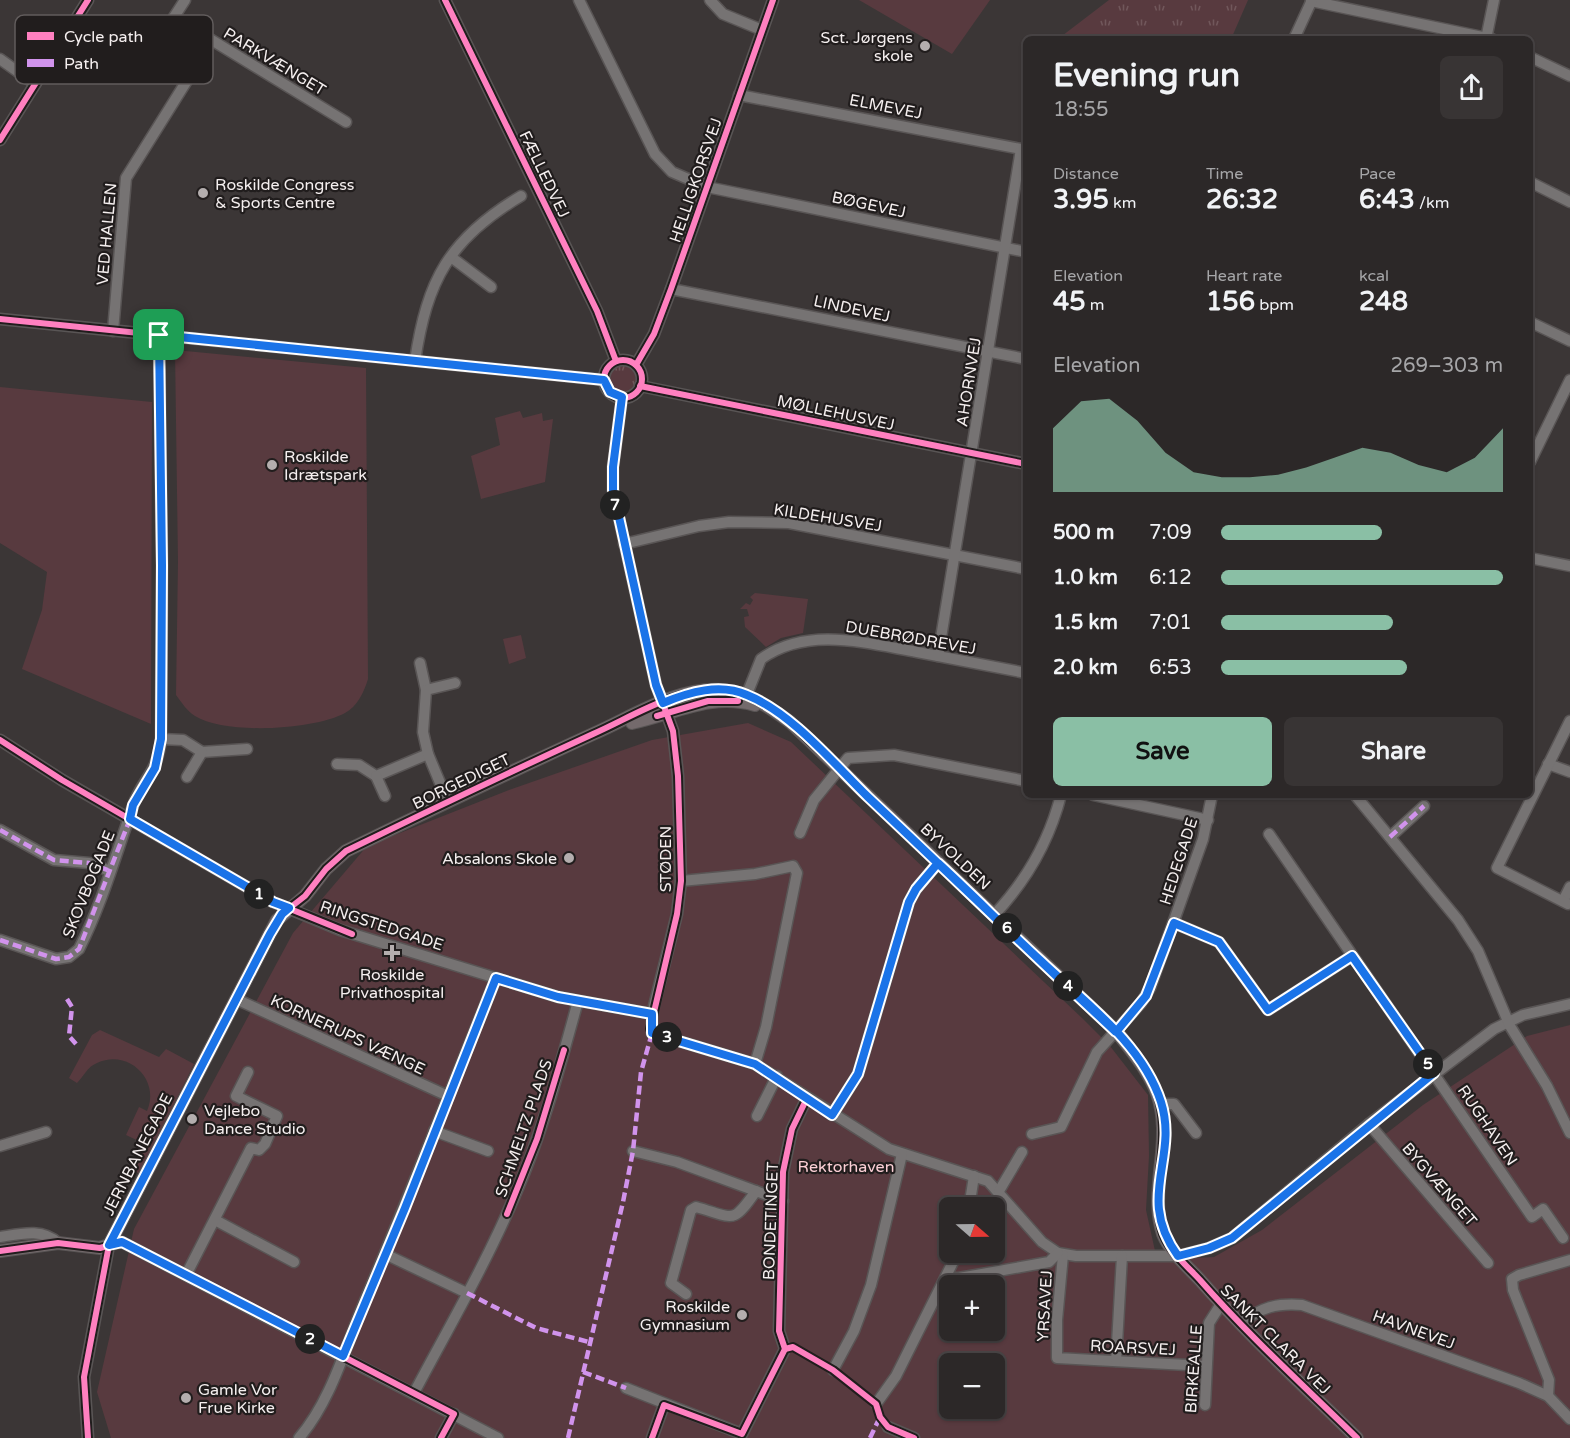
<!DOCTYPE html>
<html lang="en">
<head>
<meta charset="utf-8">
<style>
  :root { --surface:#2c2828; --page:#383434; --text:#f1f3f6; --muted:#a6a6a8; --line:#484445; --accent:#8abfa5 }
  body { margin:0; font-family:"Varela Round",sans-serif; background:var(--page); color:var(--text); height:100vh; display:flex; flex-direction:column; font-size:22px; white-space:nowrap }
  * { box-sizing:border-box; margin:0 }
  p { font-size:20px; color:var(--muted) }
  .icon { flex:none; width:33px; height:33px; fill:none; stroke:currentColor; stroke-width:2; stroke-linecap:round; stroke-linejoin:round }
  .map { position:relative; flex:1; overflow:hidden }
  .sheet { position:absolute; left:1023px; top:36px; width:510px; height:762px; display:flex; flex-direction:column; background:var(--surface); border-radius:9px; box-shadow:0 2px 4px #0004,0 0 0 2px var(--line) }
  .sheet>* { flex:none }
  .needle { width:39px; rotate:110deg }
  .controls { position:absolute; left:939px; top:1197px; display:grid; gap:12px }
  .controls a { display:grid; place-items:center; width:66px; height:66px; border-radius:9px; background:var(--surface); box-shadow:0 2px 4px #0004,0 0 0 2px var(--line); font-size:30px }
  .pin { position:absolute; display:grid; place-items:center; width:51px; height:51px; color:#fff; margin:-26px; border-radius:12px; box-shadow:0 3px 9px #0006 }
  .km { position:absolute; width:30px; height:30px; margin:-15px; border-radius:50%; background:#222; color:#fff; font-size:16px; line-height:30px; text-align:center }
  .round { display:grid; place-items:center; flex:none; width:63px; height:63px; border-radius:9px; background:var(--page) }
  .summary { display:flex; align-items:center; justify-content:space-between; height:102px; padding:0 30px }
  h1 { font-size:33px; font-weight:700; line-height:45px }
  .stats { display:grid; grid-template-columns:repeat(3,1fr); gap:9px; height:102px; padding:6px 30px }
  .stats div { display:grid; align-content:center }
  .stats b { font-size:26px; font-weight:700 }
  .stats small { font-size:16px; font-weight:400 }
  .stats p { font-size:16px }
  .chart { height:168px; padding:12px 30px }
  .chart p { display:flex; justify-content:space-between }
  .chart svg { width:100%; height:108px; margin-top:6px; fill:var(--accent); opacity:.7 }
  .cta { display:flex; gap:12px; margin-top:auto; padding:12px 30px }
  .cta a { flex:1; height:69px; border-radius:9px; background:var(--accent); color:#111; font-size:24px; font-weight:700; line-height:69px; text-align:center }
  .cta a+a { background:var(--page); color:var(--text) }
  ul { padding:0 30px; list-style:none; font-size:20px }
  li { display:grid; grid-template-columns:96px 72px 1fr; align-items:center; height:45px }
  li i { height:15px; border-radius:8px; background:var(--accent) }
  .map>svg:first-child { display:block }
</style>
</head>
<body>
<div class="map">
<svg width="1570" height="1438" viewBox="0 0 1570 1438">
  <defs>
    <pattern id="grass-tufts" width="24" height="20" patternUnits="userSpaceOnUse" patternTransform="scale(1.5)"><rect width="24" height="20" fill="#583a3f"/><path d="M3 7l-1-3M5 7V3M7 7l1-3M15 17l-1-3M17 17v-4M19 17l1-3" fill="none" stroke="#71575b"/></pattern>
  </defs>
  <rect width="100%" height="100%" fill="#3b3636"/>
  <g fill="url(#grass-tufts)">
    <polygon points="1109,0 1248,0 1231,39 1058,39"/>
    <circle cx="623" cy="379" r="13"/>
  </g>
  <g fill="#583a3f" fill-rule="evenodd">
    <polygon points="859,0 990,0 952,54"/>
    <path d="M175 350 366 368 368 679C364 692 357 707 345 713 314 730 225 735 195 716 187 711 182 703 176 695L178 562Z"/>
    <polygon points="0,387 152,402 151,724 22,669 42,610 47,572 0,543"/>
    <polygon points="520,411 523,418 542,413 543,421 553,419 545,482 481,499 471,456 500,445 495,418"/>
    <polygon points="755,593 808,599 803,633 781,638 766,647 745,627 744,617 749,616 747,609 740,609 746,603 750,605 753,600 750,597"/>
    <polygon points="521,635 526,658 509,664 503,639"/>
    <path d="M748 723 791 742 1082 1018 1110 1046 1148 1095 1149 1156 1146 1210 1157 1260 1214 1257 1262 1230 1423 1105 1527 1036 1570 1025V1438H111L97 1392 134 1229 293 933 367 846 509 790 652 740ZM950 1208H994V1252H950ZM950 1286H994V1330H950ZM950 1364H994V1408H950Z"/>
    <path d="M100 1030 159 1057 166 1049 194 1064 139 1174 133 1169 145 1144 126 1135 139 1107 147 1111C161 1080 128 1048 97 1063 87 1067 84 1076 77 1083L69 1078 92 1035Z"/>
  </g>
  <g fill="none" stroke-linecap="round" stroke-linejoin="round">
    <g stroke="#595555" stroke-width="13">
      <g id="minor">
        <polyline points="185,0 174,17 346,122"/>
        <polyline points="445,0 597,311 616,361"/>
        <polyline points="579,0 655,154 672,172 707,187 1026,252"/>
        <polyline points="710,0 723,14 762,30"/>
        <polyline points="1311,1 1492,39"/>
        <polyline points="1294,39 1312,0"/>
        <polyline points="1486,39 1494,0"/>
        <polyline points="1530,57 1570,76"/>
        <polyline points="0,59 35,84"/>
        <polyline points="739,95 1026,150"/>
        <polyline points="0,140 88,0"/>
        <polyline points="1530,182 1570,202"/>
        <polyline points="451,257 491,287"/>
        <polyline points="671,289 1026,359"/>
        <polyline points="0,319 604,380"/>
        <polyline points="1530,322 1570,341"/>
        <polyline points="113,331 126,178 203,55"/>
        <circle cx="623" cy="379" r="19"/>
        <path d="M415 361C427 280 449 239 521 196"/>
        <polyline points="636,365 654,334 671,289 773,0"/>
        <polyline points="640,386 1026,464"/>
        <polyline points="622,397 613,467 613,491 656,685 673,731 678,776 681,881 677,914 652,1014 652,1033 755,1064 889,1149 988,1181 1042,1242 1058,1253 1076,1256 1178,1256 1209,1248 1232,1238 1369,1124 1494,1029 1523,1015 1570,1004"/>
        <polyline points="1530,462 1570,380"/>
        <polyline points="624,544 699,526 729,522 789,523 1026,569"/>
        <polyline points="1530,558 1570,566"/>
        <polyline points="938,656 1021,149"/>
        <polyline points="420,663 426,690"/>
        <path d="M747 694 761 659C807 626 866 643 917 652 954 659 990 666 1026 673"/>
        <polyline points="161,739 183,740 202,752 247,749"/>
        <polyline points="0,740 62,780 273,902 340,930 558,997 652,1014"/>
        <polyline points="337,764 359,765 376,776 428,754"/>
        <polyline points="1548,764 1570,772"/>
        <polyline points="376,776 385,796"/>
        <polyline points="187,777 202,752"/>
        <polyline points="1093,795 1208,820"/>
        <polyline points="1355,795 1458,920 1478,951 1510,1026 1547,1086 1570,1133"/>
        <polyline points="448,802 428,754 423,732 426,690 455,683"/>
        <polyline points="0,830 54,860 89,863 110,871"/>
        <polyline points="800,833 814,800 848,758 894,755 1026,781"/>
        <polyline points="1269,834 1532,1217 1543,1209 1563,1238"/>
        <polyline points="1390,837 1424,806"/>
        <polyline points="681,881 755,874 793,866 797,873 766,1027 755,1064"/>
        <polyline points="1563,901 1570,887"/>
        <polyline points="1568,904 1497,868 1570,721"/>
        <path d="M994 915C1027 880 1049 842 1061 795"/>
        <polyline points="1174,923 1219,942 1268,1010 1352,956"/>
        <path d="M0 940 56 959 69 957 79 949C102 904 116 854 133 806 142 778 157 776 161 739L162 565 159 335"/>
        <polyline points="236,999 448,1096"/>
        <polyline points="1162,1104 1174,1104 1196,1133"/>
        <polyline points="832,1115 858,1074 909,902 916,889 938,863"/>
        <polyline points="757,1116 777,1076"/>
        <polyline points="1369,1124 1488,1263"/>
        <polyline points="434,1131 488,1151"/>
        <polyline points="1032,1134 1061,1127 1097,1052 1141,1003 1150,988 1203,839 1212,795"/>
        <polyline points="0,1146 46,1132"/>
        <polyline points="633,1151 677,1162 783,1201"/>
        <polyline points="999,1191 1022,1152"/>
        <polyline points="969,1208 974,1176"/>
        <polyline points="215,1220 294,1262"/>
        <path d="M0 1237C20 1234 42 1228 58 1243"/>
        <polyline points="385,1254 467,1293"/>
        <polyline points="1063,1255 1057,1320 1057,1358 1206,1366"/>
        <polyline points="186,1275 251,1148 259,1150 265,1144 277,1116 236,1096 248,1072"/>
        <polyline points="946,1278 959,1278 1049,1262 1058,1253"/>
        <path d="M686 1294 671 1283 691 1210 696 1207C735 1218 732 1225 756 1191"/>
        <path d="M1241 1324C1260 1307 1277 1303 1302 1305L1519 1383 1548 1396 1570 1419"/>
        <polyline points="1116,1361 1122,1256"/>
        <polyline points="833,1370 854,1331 871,1285 902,1154"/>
        <polyline points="626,1388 742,1434 785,1349 779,1331 783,1172 792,1129 807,1098"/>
        <path d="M414 1393C449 1327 487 1262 516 1193 543 1131 560 1066 578 1001"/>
        <polyline points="1548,1396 1549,1380 1513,1290 1512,1279 1519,1275 1570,1260"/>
        <polyline points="876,1404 896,1376 958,1252"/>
        <polyline points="1205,1405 1209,1323 1221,1304"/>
        <polyline points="888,1427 914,1438"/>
        <polyline points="88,1438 84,1377 109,1245 122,1242 498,1438"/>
        <path d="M299 1438C331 1401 345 1348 364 1303 410 1195 452 1086 496 978"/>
        <polyline points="441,1438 454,1414"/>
        <polyline points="652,1438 664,1405"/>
      </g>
    </g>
    <g stroke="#595555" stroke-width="14">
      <g id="major">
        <path d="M632 723C674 714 711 692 755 705"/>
        <path d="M0 1251 58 1243 100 1248 109 1245 277 920 305 896 326 869 346 851C428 811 510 772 593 734 632 717 677 687 721 690 747 691 769 707 790 722L1116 1031C1159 1084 1169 1102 1160 1171 1158 1193 1156 1213 1163 1234 1170 1252 1188 1267 1200 1280 1249 1336 1304 1386 1357 1438"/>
      </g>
    </g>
    <use href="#minor" stroke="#767373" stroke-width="10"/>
    <use href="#major" stroke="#746a6c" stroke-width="12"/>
    <g stroke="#d193ec" stroke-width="4.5" stroke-dasharray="9 4.5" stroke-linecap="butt">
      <polyline points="0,830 54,860 89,863 110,871"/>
      <polyline points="1390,837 1424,806"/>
      <polyline points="0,940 56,959 69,957 79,949 130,819"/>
      <polyline points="67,999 72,1007 69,1036 76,1044"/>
      <polyline points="467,1293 536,1328 589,1342"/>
      <polyline points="583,1372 626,1388"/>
      <polyline points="568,1438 623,1202 633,1151 641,1072 652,1033"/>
      <polyline points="870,1438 880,1417"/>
    </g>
    <g stroke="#211d1d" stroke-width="10">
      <g id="cycleway">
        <polyline points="445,0 597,311 616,361"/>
        <polyline points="0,140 88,0"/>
        <polyline points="0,319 604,380"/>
        <circle cx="623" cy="379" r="19"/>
        <polyline points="636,365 654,334 671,289 773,0"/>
        <polyline points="640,386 1026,464"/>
        <polyline points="622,397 613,467 613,491 656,685 673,731 678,776 681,881 677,914 650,1029 652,1033 755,1064 807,1098 792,1129 783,1172 779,1331 785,1349"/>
        <polyline points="657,716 708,701 738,701"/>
        <polyline points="0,740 62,780 273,902 352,934"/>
        <polyline points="578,1001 652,1014"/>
        <polyline points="507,1214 537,1139 564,1050"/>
        <polyline points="0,1251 58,1243 100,1248 122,1242 454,1414 441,1438"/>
        <polyline points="785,1349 793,1347 833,1370 876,1404 880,1417 888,1427 914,1438"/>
        <path d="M88 1438 84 1377 109 1245 282 914 305 896 326 869 346 851C428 811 510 772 593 734 632 717 677 687 721 690 747 691 769 707 790 722L1116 1031C1159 1084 1169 1102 1160 1171 1158 1193 1156 1213 1163 1234 1170 1252 1188 1267 1200 1280 1249 1336 1304 1386 1357 1438"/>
        <polyline points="652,1438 664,1405 742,1434 785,1349"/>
      </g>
    </g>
    <use href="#cycleway" stroke="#ff80c0" stroke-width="6"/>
  </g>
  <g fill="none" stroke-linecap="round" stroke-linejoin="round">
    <g stroke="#fff" stroke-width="12">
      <path id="route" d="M159 335 162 565 161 739 155 768 133 805 130 819 273 902 289 908 282 914 270 934 109 1245 122 1242 343 1356 405 1208 496 978 558 997 652 1014V1033L755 1064 832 1115 858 1074 909 902 916 889 938 863C973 895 1006 929 1041 961 1084 1002 1142 1043 1161 1102 1179 1159 1135 1197 1178 1256L1209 1248 1232 1238 1434 1073 1352 956 1268 1010 1219 942 1174 923 1146 996 1116 1032C1032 954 951 875 868 797 834 764 792 713 747 695 720 683 689 692 663 703L656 685 613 490V467L622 397 610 392 604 380 159 335"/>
    </g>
    <use href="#route" stroke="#1a73e8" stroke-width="8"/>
  </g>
  <g fill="#b4aeae" stroke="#211d1d" stroke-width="2">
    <circle cx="925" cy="46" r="6"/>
    <circle cx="203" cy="193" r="6"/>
    <circle cx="272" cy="465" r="6"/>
    <circle cx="569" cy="858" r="6"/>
    <path d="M389 944h6v6h6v6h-6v6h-6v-6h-6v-6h6z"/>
    <circle cx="192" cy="1119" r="6"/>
    <circle cx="742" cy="1315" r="6"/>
    <circle cx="186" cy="1398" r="6"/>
  </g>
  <g text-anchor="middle" stroke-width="4.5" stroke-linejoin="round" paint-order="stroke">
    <g font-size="16" fill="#f5efef" stroke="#211d1d" text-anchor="start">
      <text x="913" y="43" text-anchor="end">Sct. Jørgens<tspan x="913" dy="18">skole</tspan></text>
      <text x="215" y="190">Roskilde Congress<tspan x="215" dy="18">&amp; Sports Centre</tspan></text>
      <text x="284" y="462">Roskilde<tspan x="284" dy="18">Idrætspark</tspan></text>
      <text x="557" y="864" text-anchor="end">Absalons Skole</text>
      <text x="392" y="980" text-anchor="middle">Roskilde<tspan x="392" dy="18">Privathospital</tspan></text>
      <text x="204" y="1116">Vejlebo<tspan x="204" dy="18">Dance Studio</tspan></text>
      <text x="730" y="1312" text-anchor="end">Roskilde<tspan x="730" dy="18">Gymnasium</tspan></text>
      <text x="198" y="1395">Gamle Vor<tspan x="198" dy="18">Frue Kirke</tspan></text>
    </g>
    <g font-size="16" fill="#f5efef" stroke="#211d1d">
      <text transform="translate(275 61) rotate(31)" y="6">PARKVÆNGET</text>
      <text transform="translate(886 106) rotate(11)" y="6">ELMEVEJ</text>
      <text transform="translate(545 174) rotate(64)" y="6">FÆLLEDVEJ</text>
      <text transform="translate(695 180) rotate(-71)" y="6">HELLIGKORSVEJ</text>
      <text transform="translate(869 204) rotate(12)" y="6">BØGEVEJ</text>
      <text transform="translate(106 234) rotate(-85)" y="6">VED HALLEN</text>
      <text transform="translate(852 308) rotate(12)" y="6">LINDEVEJ</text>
      <text transform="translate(968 382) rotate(-81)" y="6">AHORNVEJ</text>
      <text transform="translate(836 412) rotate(12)" y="6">MØLLEHUSVEJ</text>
      <text transform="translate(828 517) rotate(9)" y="6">KILDEHUSVEJ</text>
      <text transform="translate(911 637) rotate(10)" y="6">DUEBRØDREVEJ</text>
      <text transform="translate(461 781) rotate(-26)" y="6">BORGEDIGET</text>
      <text transform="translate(956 856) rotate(43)" y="6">BYVOLDEN</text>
      <text transform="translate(665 859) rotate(-90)" y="6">STØDEN</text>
      <text transform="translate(1178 861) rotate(-72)" y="6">HEDEGADE</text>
      <text transform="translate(88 884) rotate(-68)" y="6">SKOVBOGADE</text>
      <text transform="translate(382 925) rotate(18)" y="6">RINGSTEDGADE</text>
      <text transform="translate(348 1034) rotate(25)" y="6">KORNERUPS VÆNGE</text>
      <text transform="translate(1488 1125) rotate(56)" y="6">RUGHAVEN</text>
      <text transform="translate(523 1128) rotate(-71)" y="6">SCHMELTZ PLADS</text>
      <text transform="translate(137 1154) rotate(-63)" y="6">JERNBANEGADE</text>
      <text transform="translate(1440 1184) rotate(49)" y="6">BYGVÆNGET</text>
      <text transform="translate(770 1221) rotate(-88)" y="6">BONDETINGET</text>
      <text transform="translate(1044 1306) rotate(-87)" y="6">YRSAVEJ</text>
      <text transform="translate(1414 1329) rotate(20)" y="6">HAVNEVEJ</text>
      <text transform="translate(1276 1339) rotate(45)" y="6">SANKT CLARA VEJ</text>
      <text transform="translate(1133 1347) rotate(3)" y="6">ROARSVEJ</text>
      <text transform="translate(1193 1369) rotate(-86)" y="6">BIRKEALLE</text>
    </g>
    <g font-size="16" fill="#fbcfd5" stroke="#211d1d">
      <text x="846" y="1172">Rektorhaven</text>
    </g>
  </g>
  <rect x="15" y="15" width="198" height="69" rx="9" fill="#211d1d" stroke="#615c5c" stroke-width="1.5"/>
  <rect x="27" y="32" width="27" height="8" fill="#ff80c0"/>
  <rect x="27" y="59" width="27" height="8" fill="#d193ec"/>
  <g font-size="16" fill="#f5efef">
    <text x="64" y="42">Cycle path</text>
    <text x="64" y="69">Path</text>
  </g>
</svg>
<div class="controls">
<a><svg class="needle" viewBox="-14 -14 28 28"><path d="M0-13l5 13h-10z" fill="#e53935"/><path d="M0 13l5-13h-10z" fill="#a6a6a8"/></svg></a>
<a>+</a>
<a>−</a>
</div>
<div class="pin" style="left:159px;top:335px;background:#1e9e55"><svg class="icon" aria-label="arrive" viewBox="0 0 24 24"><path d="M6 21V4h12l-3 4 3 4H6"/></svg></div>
<b class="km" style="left:259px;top:894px">1</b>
<b class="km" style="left:310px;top:1339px">2</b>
<b class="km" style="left:667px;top:1037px">3</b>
<b class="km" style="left:1068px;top:986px">4</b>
<b class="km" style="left:1428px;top:1064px">5</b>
<b class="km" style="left:1007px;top:928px">6</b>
<b class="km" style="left:615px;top:505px">7</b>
<section class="sheet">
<div class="summary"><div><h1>Evening run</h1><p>18:55</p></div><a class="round"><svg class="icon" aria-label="share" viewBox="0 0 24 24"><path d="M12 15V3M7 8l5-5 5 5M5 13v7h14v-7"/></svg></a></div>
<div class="stats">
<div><p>Distance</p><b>3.95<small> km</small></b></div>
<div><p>Time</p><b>26:32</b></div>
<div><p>Pace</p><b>6:43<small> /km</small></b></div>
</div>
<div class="stats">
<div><p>Elevation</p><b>45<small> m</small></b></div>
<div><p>Heart rate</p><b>156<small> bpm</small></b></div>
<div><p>kcal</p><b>248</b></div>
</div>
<div class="chart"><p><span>Elevation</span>269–303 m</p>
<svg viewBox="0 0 160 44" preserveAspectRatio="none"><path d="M0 44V18L10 7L20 6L30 15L40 28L50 36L60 38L70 38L80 37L90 34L100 30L110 26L120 28L130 33L140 36L150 30L160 18V44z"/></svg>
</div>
<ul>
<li><b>500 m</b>7:09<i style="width:57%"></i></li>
<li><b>1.0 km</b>6:12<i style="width:100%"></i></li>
<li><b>1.5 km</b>7:01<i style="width:61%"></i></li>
<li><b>2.0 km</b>6:53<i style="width:66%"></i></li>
</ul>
<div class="cta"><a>Save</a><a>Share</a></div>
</section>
</div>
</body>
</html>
